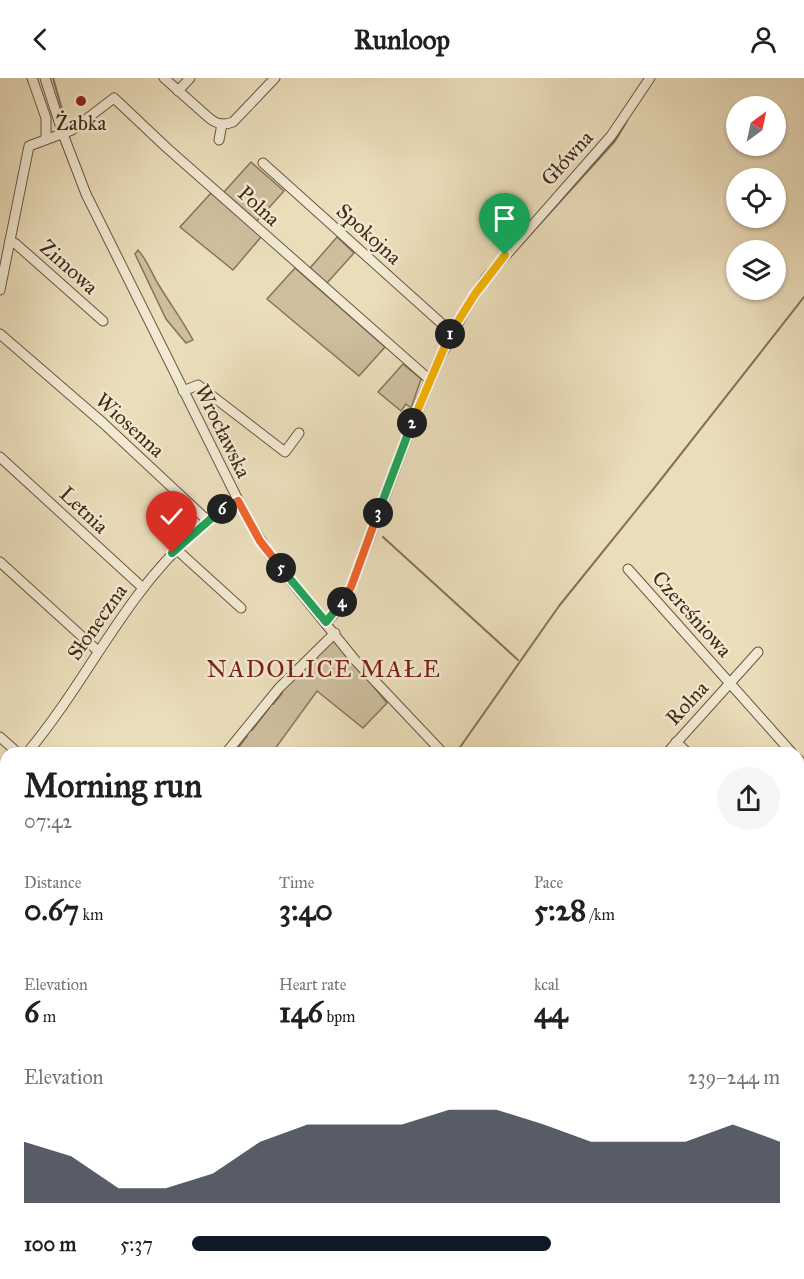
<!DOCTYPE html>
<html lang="en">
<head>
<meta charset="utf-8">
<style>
  :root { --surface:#fff; --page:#f6f6f6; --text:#202124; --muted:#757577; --accent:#111827 }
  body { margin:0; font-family:"IM FELL Great Primer",serif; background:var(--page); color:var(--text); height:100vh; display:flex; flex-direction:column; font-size:22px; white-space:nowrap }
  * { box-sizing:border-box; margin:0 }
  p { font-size:20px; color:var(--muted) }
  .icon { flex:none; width:33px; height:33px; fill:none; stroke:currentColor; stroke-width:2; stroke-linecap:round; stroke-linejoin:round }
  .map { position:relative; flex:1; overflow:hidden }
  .drawer { position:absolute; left:0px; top:669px; width:804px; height:532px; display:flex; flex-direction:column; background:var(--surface); border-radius:18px 18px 0 0; box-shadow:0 2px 4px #0004 }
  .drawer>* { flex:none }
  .needle { width:39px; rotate:33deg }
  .tools { position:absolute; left:726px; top:18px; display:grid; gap:12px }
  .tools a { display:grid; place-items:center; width:60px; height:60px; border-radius:50%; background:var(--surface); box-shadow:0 2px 4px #0004; font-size:30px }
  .pin { position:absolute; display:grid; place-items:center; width:51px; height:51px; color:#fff; margin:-62px -26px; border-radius:50% 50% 50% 0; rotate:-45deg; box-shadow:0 0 6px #0007 }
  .pin .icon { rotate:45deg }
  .km { position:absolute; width:30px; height:30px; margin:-15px; border-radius:50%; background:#222; color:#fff; font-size:16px; line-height:30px; text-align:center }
  .round { display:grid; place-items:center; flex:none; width:63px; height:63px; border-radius:32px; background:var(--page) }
  .overview { display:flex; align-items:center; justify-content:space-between; height:102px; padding:0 24px }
  h1 { font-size:33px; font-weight:700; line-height:45px }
  .figures { display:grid; grid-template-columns:repeat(3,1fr); gap:9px; height:102px; padding:6px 24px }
  .figures div { display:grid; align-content:center }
  .figures b { font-size:30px; font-weight:700 }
  .figures small { font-size:16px; font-weight:400 }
  .figures p { font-size:16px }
  .chart { height:168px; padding:12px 24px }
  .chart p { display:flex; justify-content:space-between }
  .chart svg { width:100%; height:108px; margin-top:6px; fill:var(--accent); opacity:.7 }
  ul { padding:0 24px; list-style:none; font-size:20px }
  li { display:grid; grid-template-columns:96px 72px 1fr; align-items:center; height:45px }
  li i { height:15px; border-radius:8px; background:var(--accent) }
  header { display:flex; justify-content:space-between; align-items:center; height:78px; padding:0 24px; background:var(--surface); font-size:27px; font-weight:700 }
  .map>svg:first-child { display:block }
</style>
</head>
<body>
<header><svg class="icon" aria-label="back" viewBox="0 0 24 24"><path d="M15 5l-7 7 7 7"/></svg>Runloop<svg class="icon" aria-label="person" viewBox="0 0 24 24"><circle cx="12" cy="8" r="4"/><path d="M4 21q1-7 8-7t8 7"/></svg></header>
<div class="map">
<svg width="804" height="1201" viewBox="0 0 804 1201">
  <rect width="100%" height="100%" fill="#eaddba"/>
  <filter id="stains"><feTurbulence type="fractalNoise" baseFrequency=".00333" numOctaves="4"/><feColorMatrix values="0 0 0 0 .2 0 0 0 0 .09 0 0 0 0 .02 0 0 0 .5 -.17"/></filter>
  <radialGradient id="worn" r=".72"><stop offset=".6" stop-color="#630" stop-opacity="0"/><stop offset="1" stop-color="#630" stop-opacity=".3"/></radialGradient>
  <g fill="#cdbe9e" stroke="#87745a" stroke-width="1.5">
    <polygon points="251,84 284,113 257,143 224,114"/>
    <polygon points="211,115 261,159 233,192 180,149"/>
    <polygon points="337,159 354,175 327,205 310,190"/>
    <path d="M138 172C148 183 152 197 160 209 171 227 183 243 193 262L186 265 166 241 135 176Z"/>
    <polygon points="295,190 385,269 359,298 267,221"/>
    <polygon points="403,286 421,301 411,330 406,326 401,333 378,314"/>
    <polygon points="334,563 336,563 387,625 363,650 317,613 272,675 232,675 284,610 326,566"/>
  </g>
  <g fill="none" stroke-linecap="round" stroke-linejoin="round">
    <g stroke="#847058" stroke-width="2">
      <polyline points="53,0 63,35"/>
      <polyline points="518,170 615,63 627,43"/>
      <polyline points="483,212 504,186"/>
      <polyline points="410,363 444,282 472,229"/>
      <polyline points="383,459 518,582"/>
      <polyline points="273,626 282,615"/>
      <polyline points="252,652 269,630"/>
      <polyline points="234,675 247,658"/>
      <polyline points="456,675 559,528 655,409 804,219"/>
      <polyline points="798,1150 800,1165 800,1201"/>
      <polyline points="372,1201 378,1196"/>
    </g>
    <g stroke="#6b5640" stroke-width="11">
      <g id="minor">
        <polyline points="32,0 46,40 46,61"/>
        <polyline points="45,0 63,56 86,116 248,442 270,477 355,582 443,675"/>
        <path d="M164 0 208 39C216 46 223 48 233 44L275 0"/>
        <polyline points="178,13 190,0"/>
        <polyline points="219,62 222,46"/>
        <polyline points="263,85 451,254"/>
        <polyline points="10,163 16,166 103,243"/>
        <polyline points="0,212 29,68 72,52 114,20 167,70 430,302"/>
        <polyline points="0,256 103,345 208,443"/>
        <polyline points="183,313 198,307 285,374 299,355"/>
        <polyline points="0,379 143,510"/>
        <polyline points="176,471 241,530"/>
        <polyline points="0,484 98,573"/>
        <polyline points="628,491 792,675"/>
        <polyline points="326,544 333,537 351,509 421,322 451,254 486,200 611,58 650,0"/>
        <polyline points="0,659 18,675"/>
        <polyline points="676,664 688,675"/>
        <path d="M27 675C86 605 124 517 193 456 207 443 221 432 238 423"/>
        <polyline points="226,675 279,610 335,555"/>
        <polyline points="667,675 758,574"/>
        <polyline points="798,681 804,688"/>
        <polyline points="0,706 6,699"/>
        <polyline points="0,940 6,938"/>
        <polyline points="798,950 804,954"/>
        <polyline points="0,1009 6,1002"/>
        <polyline points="802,1065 804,1063"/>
      </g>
    </g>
    <use href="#minor" stroke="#f1e9d2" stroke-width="9"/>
    <g stroke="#412917" stroke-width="4.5">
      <g id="rail">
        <polyline points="0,1052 6,1057"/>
        <polyline points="168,1196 174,1201"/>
      </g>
    </g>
    <use href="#rail" stroke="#f1e9d2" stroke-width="2" stroke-dasharray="7" stroke-linecap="butt"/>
  </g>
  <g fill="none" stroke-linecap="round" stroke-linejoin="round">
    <g stroke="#fff" stroke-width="12">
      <polyline id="split-1" points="450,256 475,216 505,177"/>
    </g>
    <g stroke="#fff" stroke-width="12">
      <polyline id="split-2" points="412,345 450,256"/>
    </g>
    <g stroke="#fff" stroke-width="12">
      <polyline id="split-3" points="378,435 412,345"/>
    </g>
    <g stroke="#fff" stroke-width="12">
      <polyline id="split-4" points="342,524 351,509 378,435"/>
    </g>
    <g stroke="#fff" stroke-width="12">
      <polyline id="split-5" points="281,490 326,544 342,524"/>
    </g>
    <g stroke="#fff" stroke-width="12">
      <polyline id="split-6" points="222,431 238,423 260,463 281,490"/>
    </g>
    <g stroke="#fff" stroke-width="12">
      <polyline id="split-7" points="172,475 222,431"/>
    </g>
    <use href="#split-1" stroke="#f5b400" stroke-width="8"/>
    <use href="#split-2" stroke="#f5b400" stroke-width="8"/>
    <use href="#split-3" stroke="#22a559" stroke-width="8"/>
    <use href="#split-4" stroke="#f0652b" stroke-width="8"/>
    <use href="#split-5" stroke="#22a559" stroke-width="8"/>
    <use href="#split-6" stroke="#f0652b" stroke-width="8"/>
    <use href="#split-7" stroke="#22a559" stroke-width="8"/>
  </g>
  <circle fill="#8f2418" stroke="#f1e9d2" stroke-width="2" cx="81" cy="23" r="6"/>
  <g text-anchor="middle" stroke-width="5" stroke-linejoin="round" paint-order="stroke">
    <g font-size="21" fill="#412917" stroke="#f1e9d2">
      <text x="81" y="52">Żabka</text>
    </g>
    <g font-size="21" fill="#412917" stroke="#f1e9d2">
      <text transform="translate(567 80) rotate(-48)" y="7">Główna</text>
      <text transform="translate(259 128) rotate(42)" y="7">Polna</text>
      <text transform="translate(369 156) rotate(42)" y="7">Spokojna</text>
      <text transform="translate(69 189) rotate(42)" y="7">Zimowa</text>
      <text transform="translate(130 347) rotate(42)" y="7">Wiosenna</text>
      <text transform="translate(223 353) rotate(64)" y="7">Wrocławska</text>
      <text transform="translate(84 432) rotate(43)" y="7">Letnia</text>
      <text transform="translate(692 536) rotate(48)" y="7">Czereśniowa</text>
      <text transform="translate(97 544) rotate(-55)" y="7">Słoneczna</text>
      <text transform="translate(687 625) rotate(-47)" y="7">Rolna</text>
    </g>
    <g font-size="24" letter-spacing="1.5" fill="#7a1f14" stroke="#f1e9d2">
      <text x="324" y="599">NADOLICE MAŁE</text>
    </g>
  </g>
  <rect width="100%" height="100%" filter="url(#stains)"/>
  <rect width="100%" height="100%" fill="url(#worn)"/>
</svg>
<div class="tools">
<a><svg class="needle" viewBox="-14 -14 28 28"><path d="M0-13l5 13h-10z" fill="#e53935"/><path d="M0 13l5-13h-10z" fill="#757577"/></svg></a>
<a><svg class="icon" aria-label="locate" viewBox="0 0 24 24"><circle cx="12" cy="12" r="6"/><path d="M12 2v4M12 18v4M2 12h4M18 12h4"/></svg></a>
<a><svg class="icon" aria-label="layers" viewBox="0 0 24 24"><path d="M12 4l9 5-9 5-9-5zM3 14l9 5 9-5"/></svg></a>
</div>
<div class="pin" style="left:505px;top:177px;background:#1e9e55"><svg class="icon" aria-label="arrive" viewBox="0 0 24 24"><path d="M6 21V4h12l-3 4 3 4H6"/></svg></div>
<div class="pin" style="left:172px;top:475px;background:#d93025"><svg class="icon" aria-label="check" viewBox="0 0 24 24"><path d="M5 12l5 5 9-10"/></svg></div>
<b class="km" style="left:450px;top:256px">1</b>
<b class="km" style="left:412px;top:345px">2</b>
<b class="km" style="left:378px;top:435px">3</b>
<b class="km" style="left:342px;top:524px">4</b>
<b class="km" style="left:281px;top:490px">5</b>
<b class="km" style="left:222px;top:431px">6</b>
<section class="drawer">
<div class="overview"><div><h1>Morning run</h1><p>07:42</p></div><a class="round"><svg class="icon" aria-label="share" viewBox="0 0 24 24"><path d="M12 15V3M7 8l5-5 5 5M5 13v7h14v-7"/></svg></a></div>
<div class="figures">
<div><p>Distance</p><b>0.67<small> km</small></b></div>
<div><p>Time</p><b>3:40</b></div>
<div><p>Pace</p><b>5:28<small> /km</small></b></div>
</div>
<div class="figures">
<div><p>Elevation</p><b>6<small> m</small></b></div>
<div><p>Heart rate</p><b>146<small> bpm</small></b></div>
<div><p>kcal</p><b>44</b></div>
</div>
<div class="chart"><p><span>Elevation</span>239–244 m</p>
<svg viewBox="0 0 160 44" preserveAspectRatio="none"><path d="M0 44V19L10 25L20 38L30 38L40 32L50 19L60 12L70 12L80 12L90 6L100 6L110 12L120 19L130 19L140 19L150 12L160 19V44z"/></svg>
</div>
<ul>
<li><b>100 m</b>5:37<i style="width:61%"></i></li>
</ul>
</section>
</div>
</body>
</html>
